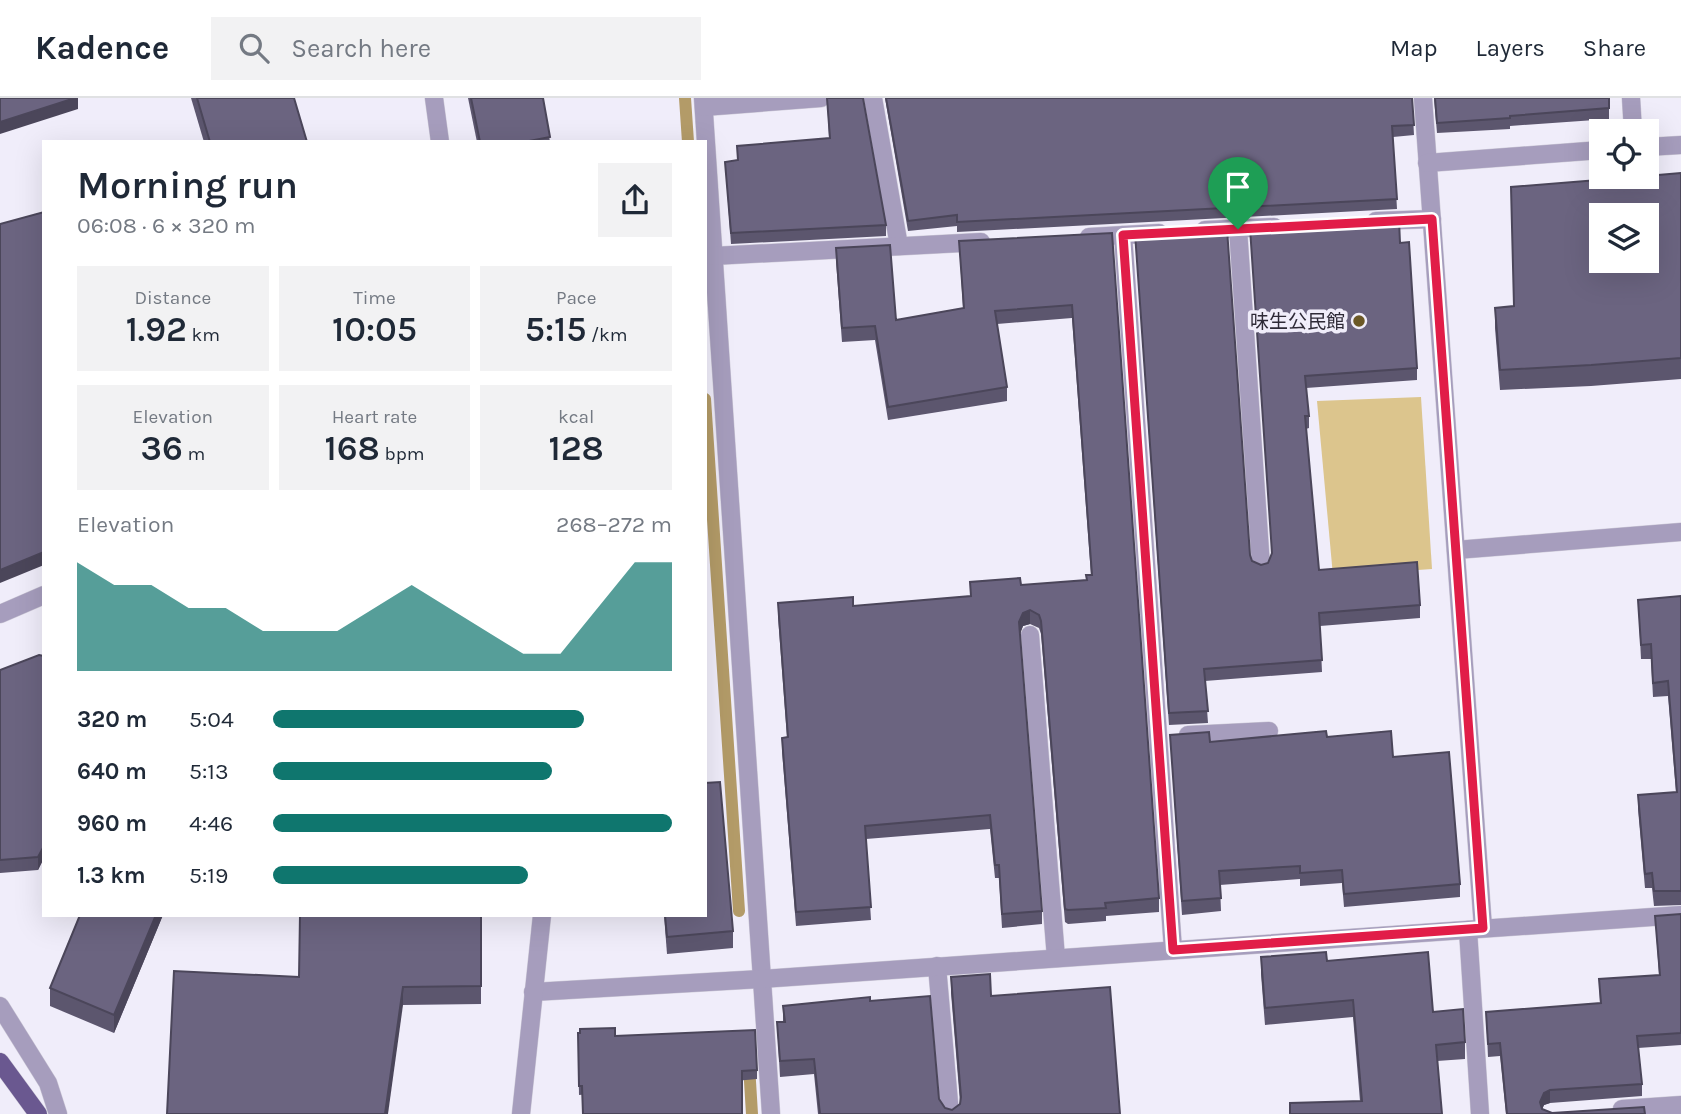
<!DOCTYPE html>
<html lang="en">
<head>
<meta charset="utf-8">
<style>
  :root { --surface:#fff; --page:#f2f2f3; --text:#1f2937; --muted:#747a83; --line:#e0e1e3; --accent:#0f766e }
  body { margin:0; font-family:Karla,"Noto Sans JP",sans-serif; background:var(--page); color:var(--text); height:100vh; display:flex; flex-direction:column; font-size:26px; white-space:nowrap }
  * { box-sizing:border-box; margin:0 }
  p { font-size:23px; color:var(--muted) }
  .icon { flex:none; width:38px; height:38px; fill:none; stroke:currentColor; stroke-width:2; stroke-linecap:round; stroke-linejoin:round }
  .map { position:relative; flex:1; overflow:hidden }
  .sheet { position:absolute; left:42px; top:42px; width:665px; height:777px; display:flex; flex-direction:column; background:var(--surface); border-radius:0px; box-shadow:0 7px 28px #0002 }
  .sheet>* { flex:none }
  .tools { position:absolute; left:1589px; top:21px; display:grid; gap:14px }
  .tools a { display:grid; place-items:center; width:70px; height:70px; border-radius:0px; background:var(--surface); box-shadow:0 7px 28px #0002; font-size:35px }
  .pin { position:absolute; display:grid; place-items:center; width:60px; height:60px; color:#fff; margin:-72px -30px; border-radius:50% 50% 50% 0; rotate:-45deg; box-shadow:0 0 7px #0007 }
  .pin .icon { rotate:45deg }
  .round { display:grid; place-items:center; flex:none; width:74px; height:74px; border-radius:0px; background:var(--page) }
  .overview { display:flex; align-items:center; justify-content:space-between; height:119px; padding:0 35px }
  h1 { font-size:38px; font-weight:600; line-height:52px }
  .metrics { display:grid; grid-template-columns:repeat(3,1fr); gap:10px; height:119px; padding:7px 35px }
  .metrics div { display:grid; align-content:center; border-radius:0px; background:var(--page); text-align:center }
  .metrics b { font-size:35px; font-weight:600 }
  .metrics small { font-size:19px; font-weight:400 }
  .metrics p { font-size:19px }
  .chart { height:196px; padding:14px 35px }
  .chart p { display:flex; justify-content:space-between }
  .chart svg { width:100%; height:126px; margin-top:7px; fill:var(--accent); opacity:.7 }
  ul { padding:0 35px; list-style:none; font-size:23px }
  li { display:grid; grid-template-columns:112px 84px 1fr; align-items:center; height:52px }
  li i { height:18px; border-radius:9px; background:var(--accent) }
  header { display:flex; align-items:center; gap:42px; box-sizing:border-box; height:98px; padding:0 35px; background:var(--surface); border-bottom:2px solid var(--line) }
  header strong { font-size:33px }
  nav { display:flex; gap:38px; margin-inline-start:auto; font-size:24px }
  .search { width:490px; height:63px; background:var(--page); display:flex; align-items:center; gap:18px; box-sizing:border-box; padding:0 24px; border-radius:0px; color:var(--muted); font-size:26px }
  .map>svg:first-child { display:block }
</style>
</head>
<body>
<header>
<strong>Kadence</strong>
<div class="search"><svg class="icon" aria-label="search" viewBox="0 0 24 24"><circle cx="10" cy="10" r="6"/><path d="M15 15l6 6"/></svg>Search here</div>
<nav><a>Map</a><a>Layers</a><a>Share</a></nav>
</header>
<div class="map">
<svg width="1681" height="1016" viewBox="0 0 1681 1016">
  <rect width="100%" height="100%" fill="#f0edfa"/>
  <polygon fill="#dcc58d" points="1421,299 1432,471 1333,478 1317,303"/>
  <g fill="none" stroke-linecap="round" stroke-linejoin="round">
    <g stroke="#b39b68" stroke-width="12">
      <polyline points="685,0 688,44"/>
      <polyline points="705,301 739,813"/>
      <polyline points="749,967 752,1016"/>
    </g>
    <g stroke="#cdcad7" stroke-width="19">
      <g id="lane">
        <polyline points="873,0 899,148"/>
        <polyline points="1622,1011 1681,1007"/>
      </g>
    </g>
    <g stroke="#cdcad7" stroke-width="19">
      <g id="street">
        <polyline points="434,0 440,44"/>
        <polyline points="703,0 771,1016"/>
        <polyline points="1423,0 1483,830"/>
        <polyline points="1631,0 1633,33"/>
        <polyline points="704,9 821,0"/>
        <polyline points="1647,49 1681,47"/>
        <polyline points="1427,65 1601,52"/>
        <polyline points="1376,123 1432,121"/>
        <polyline points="1238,131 1261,468"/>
        <polyline points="1205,132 1274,129"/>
        <polyline points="1123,137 1173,852"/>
        <polyline points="1089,139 1159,135"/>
        <polyline points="713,158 981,144"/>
        <polyline points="1456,452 1681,434"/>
        <polyline points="0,516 44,497"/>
        <polyline points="1030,537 1056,860"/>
        <polyline points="1188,637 1269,633"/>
        <polyline points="1468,832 1480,1016"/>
        <polyline points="937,868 950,1016"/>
        <polyline points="533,894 761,881 1681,817"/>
        <polyline points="0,908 48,985 58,1016"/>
        <polyline points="521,1016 542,817"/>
      </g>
    </g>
    <g stroke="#cdcad7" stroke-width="19">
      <polyline id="primary" points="0,964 38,1016"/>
    </g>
    <use href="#lane" stroke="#a69dbd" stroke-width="18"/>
    <use href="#street" stroke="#a69dbd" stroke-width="18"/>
    <use href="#primary" stroke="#6a5890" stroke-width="18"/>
  </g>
  <g fill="#5c566e">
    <polygon points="191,0 294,0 307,44 204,44"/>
    <polygon points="468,0 543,0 550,44 477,44"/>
    <polygon points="827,0 886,127 886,138 731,146 725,64 737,62 737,48 829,40"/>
    <polygon points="885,0 1412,0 1414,37 1393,39 1397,111 957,134 957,128 908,133"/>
    <polygon points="1434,0 1609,0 1609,21 1510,28 1510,31 1437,35"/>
    <polygon points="1681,75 1681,281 1591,288 1500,292 1495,230 1495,210 1514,208"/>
    <polygon points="1250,130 1400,145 1417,270 1417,282 1306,290 1309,318 1309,330 1306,331 1319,472 1420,507 1420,520 1320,528 1322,574 1205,583 1208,625 1169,627 1135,135 1250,457 1252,463 1261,467 1268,465 1272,457"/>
    <polygon points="1112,135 1159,800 1159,814 1106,818 1106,823 1068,826 1065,824 1041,536 1039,530 1030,526 1023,528 1020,536 1042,813 1042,826 1002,830 999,780 995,780 990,731 866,741 871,822 796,828 782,653 782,640 787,640 778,519 778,505 853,508 970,498 970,484 1021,487 1086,482 1091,477 1072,220 997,226 1007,289 1007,303 888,322 875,242 842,244 836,163 836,150 896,222 963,211 959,143"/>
    <polygon points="1681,498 1681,807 1654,808 1652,790 1645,790 1638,711 1638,697 1676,694 1668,598 1653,599 1651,561 1641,561 1638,502"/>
    <polygon points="44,558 44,760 38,772 0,775 0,572"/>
    <polygon points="1170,637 1210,644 1327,639 1393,659 1460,786 1460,799 1344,809 1342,785 1300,788 1300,781 1220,787 1221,813 1182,817"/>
    <polygon points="1681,816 1681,947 1638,950 1642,986 1642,998 1550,1005 1544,1007 1542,1011 1552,1015 1645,1016 1506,1016 1500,958 1488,959 1486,914 1600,905 1599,881 1659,877 1655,818"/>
    <polygon points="80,817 163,817 114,935 50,908 50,890"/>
    <polygon points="481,817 481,906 403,907 299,879"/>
    <polygon points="664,817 705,817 733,833 733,850 667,856"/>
    <polygon points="1261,859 1327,863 1433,914 1465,944 1465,961 1437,963 1360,1003 1353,919 1265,927 1261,876"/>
    <polygon points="951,879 991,898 1120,1016 818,1016 814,976 780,979 777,924 783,924 783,908 870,903 945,1010 952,1012 960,1006 960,1004 951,895"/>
    <polygon points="578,935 615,938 757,972 757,981 579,997"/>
  </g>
  <g fill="#4b465a">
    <polygon points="75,0 78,0 78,11 0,36 0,24"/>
    <polygon points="44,454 44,467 0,485 0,472"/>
    <polygon points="1030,512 1030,526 1023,528 1019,538 1019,524 1023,515"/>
    <polygon points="44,748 44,760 38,772 38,759"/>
    <polygon points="156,817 163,817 114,935 114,917"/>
    <polygon points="403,889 403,907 388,1016 385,1016"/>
    <polygon points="1550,992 1550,1005 1544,1007 1540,1016 1540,1004 1544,995"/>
  </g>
  <g fill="#6b6480" stroke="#4b465a" stroke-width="2" fill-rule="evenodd">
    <polygon points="0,0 75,0 0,24"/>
    <polygon points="197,0 294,0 307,44 210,44"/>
    <polygon points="471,0 543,0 550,39 524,44 480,44"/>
    <polygon points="827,0 863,0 886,127 731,135 725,64 738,62 737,48 830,40"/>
    <polygon points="886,0 1412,0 1414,27 1392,28 1397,101 957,124 957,117 908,123"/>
    <polygon points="1435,0 1609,0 1609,10 1510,18 1510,20 1437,25"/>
    <path d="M1681 75V260L1591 267 1500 272 1495 210 1514 208 1511 89 1635 79H1647V78ZM1601 117H1647V163H1601Z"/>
    <polygon points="44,114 44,454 0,472 0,126"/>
    <polygon points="1399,122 1400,145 1409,144 1417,270 1305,278 1309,318 1305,318 1319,472 1417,464 1420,507 1319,515 1322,562 1204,571 1208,613 1169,615 1135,135 1227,131 1250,457 1252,463 1261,467 1268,465 1272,455 1250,130"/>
    <polygon points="1112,135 1159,800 1105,805 1106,810 1068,812 1065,811 1041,523 1039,517 1030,512 1023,515 1019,524 1042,813 1002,816 999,767 995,767 990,717 865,728 871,809 796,814 782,640 788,639 778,505 853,499 853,508 971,498 970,484 1020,480 1021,487 1087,482 1086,477 1092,477 1072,207 995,213 1007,289 888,309 875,228 842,230 836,150 890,147 896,222 964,210 959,143"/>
    <polygon points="1681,498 1681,793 1654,793 1652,775 1645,776 1638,697 1677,694 1668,583 1653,585 1651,546 1641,547 1638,502"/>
    <polygon points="39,557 44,558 44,748 38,759 0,762 0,572"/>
    <polygon points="1326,633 1327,639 1391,633 1393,659 1449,654 1460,786 1344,796 1342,772 1300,775 1300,768 1219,773 1221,800 1182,803 1170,637 1209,634 1210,644"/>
    <polygon points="720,684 733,833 667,839 665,817 705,817 705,685"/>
    <polygon points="1681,816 1681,935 1637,938 1642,986 1550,992 1544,995 1540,1004 1542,1011 1552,1015 1644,1009 1645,1016 1507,1016 1500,945 1488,946 1486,914 1601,905 1599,881 1660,877 1655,818"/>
    <polygon points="80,817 156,817 114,917 50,890"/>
    <polygon points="300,817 481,817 481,888 403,889 385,1016 167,1016 174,873 299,879"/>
    <polygon points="1326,854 1327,863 1428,854 1433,914 1463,911 1465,944 1436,947 1442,1016 1290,1016 1290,1005 1362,1003 1353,902 1265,910 1261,859"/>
    <polygon points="990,876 991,898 1110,889 1120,1016 820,1016 814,961 780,963 777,924 785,924 783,908 870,899 870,903 930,898 939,1001 945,1010 952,1012 960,1006 961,999 951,879"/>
    <polygon points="615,930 615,938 755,932 757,972 742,973 742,1016 583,1016 582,988 579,988 578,935 580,935 580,931"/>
  </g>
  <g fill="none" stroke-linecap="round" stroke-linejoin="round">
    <g stroke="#fff" stroke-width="14">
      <polygon id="route" points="1432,121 1483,830 1173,852 1123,137"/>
    </g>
    <use href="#route" stroke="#e11d48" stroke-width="9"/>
  </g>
  <circle fill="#6b5826" stroke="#f0edfa" stroke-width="2.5" cx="1359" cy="223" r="7"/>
  <g text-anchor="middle" stroke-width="7" stroke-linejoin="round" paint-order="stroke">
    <g font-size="19" fill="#2e2a37" stroke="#f0edfa" text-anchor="end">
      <text x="1345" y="230">味生公民館</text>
    </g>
  </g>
</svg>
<div class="tools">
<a><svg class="icon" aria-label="locate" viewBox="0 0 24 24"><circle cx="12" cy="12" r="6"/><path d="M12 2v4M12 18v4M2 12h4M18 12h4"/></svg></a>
<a><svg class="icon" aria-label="layers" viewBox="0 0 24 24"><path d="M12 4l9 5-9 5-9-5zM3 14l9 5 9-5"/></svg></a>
</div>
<div class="pin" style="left:1238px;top:131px;background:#1e9e55"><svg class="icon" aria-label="arrive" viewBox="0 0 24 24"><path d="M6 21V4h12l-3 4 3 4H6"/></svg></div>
<section class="sheet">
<div class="overview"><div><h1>Morning run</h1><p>06:08 · 6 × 320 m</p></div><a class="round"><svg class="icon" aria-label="share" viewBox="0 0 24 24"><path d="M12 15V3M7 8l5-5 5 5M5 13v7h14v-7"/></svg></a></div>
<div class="metrics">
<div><p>Distance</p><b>1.92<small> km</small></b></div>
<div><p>Time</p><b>10:05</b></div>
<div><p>Pace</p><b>5:15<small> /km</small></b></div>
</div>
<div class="metrics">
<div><p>Elevation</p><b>36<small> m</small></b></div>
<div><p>Heart rate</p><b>168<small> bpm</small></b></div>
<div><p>kcal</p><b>128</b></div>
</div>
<div class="chart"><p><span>Elevation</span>268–272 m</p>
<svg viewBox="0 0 160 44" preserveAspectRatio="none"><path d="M0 44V6L10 14L20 14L30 22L40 22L50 30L60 30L70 30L80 22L90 14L100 22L110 30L120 38L130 38L140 22L150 6L160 6V44z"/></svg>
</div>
<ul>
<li><b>320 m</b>5:04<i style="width:78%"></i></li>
<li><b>640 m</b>5:13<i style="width:70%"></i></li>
<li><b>960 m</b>4:46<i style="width:100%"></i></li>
<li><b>1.3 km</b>5:19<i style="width:64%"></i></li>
</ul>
</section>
</div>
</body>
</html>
